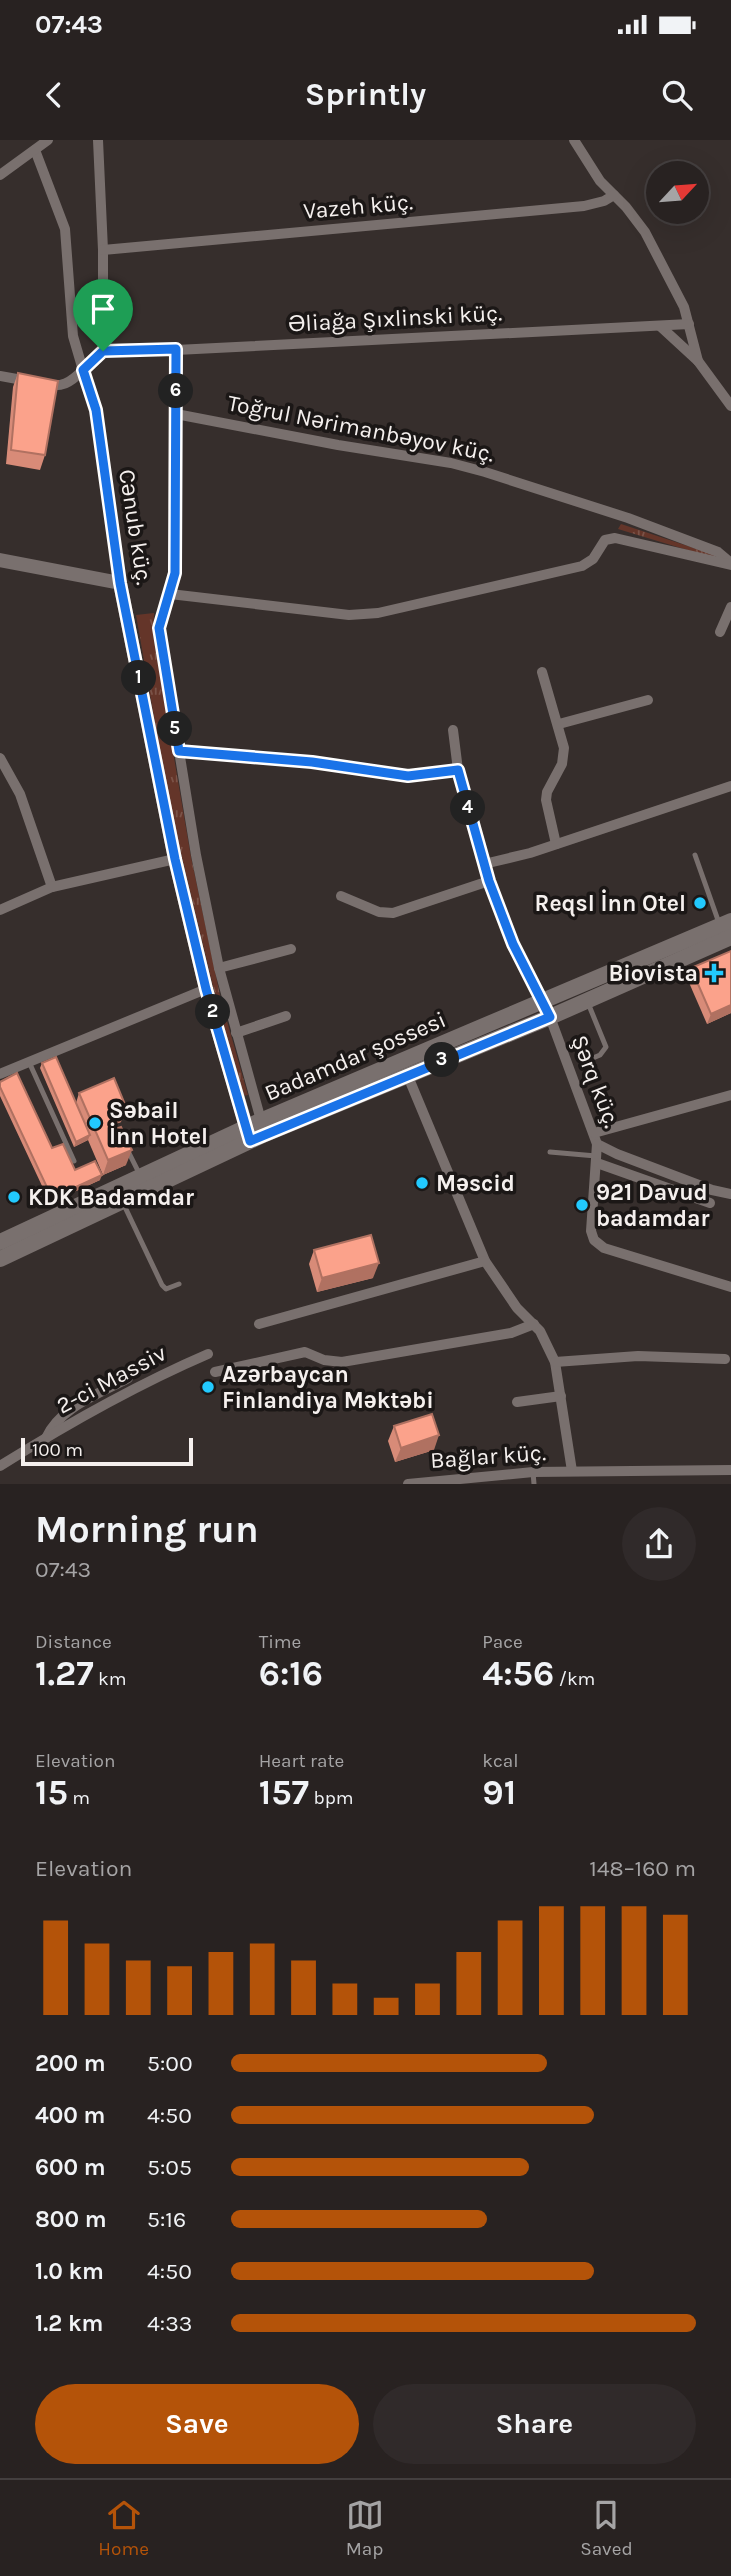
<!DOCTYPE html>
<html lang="en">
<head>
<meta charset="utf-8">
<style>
  :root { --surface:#282221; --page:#302a2a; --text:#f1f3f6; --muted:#a5a4a5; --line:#443f3f; --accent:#b45309 }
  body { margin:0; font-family:Karla,sans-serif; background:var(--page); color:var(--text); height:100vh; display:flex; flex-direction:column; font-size:26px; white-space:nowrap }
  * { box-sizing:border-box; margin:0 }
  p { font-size:23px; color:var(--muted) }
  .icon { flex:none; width:38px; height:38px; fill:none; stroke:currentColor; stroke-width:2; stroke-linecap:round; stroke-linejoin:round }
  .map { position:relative; height:1344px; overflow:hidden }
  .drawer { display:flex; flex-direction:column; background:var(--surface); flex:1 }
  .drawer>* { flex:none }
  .needle { width:46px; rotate:64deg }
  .fabs { position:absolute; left:646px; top:21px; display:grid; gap:14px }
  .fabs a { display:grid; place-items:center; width:63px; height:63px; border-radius:50%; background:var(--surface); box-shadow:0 7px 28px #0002,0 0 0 2px var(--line); font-size:35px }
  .scale { position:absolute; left:21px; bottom:18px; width:172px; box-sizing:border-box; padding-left:7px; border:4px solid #f5f0ee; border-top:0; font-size:19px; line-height:24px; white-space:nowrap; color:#f5f0ee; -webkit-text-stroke:5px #1b1716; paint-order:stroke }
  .pin { position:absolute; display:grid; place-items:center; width:60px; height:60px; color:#fff; margin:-72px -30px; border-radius:50% 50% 50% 0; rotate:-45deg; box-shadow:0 0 7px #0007 }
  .pin .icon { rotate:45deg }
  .km { position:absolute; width:35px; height:35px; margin:-18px; border-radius:50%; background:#222; color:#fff; font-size:19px; line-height:35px; text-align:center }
  .round { display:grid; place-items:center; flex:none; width:74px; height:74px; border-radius:37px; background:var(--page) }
  .headline { display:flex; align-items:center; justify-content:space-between; height:119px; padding:0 35px }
  h1 { font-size:38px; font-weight:700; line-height:52px }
  .figures { display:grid; grid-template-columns:repeat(3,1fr); gap:10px; height:119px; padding:7px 35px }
  .figures div { display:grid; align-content:center }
  .figures b { font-size:35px; font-weight:700 }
  .figures small { font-size:19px; font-weight:400 }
  .figures p { font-size:19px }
  .chart { height:196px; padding:14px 35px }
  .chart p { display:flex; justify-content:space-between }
  .chart svg { width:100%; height:126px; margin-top:7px; stroke:var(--accent); stroke-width:6 }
  .action { display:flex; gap:14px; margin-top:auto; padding:14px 35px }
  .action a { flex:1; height:80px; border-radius:42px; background:var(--accent); color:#fff; font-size:28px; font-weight:700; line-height:80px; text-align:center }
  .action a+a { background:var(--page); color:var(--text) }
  ul { padding:0 35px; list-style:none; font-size:23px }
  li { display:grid; grid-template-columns:112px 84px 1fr; align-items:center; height:52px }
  li i { height:18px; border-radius:9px; background:var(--accent) }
  .status { display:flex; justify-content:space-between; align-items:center; height:49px; padding:0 35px; background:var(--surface); direction:ltr }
  .status svg { height:19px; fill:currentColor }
  header { display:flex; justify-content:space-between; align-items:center; height:91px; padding:0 35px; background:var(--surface); font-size:32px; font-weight:700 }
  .dock { display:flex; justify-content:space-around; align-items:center; height:98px; border-top:2px solid var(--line); background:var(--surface); font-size:19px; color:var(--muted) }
  .dock a { display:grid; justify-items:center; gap:4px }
  .dock .active { color:var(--accent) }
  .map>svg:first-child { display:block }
</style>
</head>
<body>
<div class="status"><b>07:43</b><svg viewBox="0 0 49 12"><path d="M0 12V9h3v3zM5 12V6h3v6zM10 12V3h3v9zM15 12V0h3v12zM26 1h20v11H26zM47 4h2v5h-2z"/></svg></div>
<header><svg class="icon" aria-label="back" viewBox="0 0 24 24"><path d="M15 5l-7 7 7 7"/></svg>Sprintly<svg class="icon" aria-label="search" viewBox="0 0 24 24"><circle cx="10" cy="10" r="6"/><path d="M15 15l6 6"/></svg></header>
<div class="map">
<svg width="731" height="1344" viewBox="0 0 731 1344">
  <defs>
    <pattern id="grass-tufts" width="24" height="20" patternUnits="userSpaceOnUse" patternTransform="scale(1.75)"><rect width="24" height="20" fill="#643529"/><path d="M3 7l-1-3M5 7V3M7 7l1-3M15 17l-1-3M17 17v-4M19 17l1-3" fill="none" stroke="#7b5348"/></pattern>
  </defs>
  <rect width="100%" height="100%" fill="#362e2c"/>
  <g fill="url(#grass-tufts)">
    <polygon points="621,384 718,416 717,419 618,389"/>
    <polygon points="154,473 153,495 191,717 221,860 248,955 243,956 218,867 170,668 136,475"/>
  </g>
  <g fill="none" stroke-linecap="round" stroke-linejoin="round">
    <g stroke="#79706e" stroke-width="5">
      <polyline points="695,715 719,783"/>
      <polyline points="586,921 600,915 606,907 588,863"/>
      <polyline points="29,922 74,1021"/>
      <polyline points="128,1011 139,1033"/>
      <polyline points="550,1012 596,1016"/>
      <polyline points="124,1065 162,1145 166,1149 179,1144"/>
      <polyline points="533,1332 534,1344"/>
    </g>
    <g stroke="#79706e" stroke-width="10">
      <polyline points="98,0 103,110 103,211 83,230 96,270 120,443"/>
      <polyline points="574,0 600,41 626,67 645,92 684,167 698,221 731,266"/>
      <path d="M35 10 65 89 73 196 83 230C70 243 62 248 44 244"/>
      <polyline points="0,35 48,0"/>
      <polyline points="103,110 584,66 604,61 614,55"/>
      <polyline points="660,186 698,221"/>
      <polyline points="176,210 175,433 159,488 196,715 219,828 262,984"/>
      <polyline points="103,211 176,210 689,184"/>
      <polyline points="0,236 28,241"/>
      <polyline points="176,274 338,305 451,323 485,332 628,378 718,412 731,423"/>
      <polyline points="170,454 349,475 378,473 582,426 593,419 605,400 615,398 731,425"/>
      <polyline points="720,492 731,467"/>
      <polyline points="542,532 564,608 562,624 547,652 546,660 556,704"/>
      <polyline points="559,584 648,560"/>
      <polyline points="453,590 458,630 489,741 513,804 550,877 597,1004 617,1014 712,1050 731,1054"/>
      <polyline points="179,611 312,622 408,636 458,630"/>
      <polyline points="0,618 20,654 52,747"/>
      <polyline points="484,724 530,713 731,646"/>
      <polyline points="341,756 379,772 393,773 489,741"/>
      <polyline points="0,770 52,747 175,719"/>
      <polyline points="219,828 291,809"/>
      <polyline points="236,893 286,876"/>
      <polyline points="0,934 206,849"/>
      <polyline points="407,934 485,1121 517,1168 540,1191 555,1222 572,1331"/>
      <polyline points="594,993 731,955"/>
      <polyline points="597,1004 591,1091 594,1100 604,1108 731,1147"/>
      <polyline points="597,1023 710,1063"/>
      <polyline points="259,1184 485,1121"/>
      <polyline points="555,1222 638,1216 725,1219"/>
      <polyline points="215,1232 305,1212 324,1220 342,1222 511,1193 534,1184"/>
      <polyline points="517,1262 561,1256"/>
      <path d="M46 1298C60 1267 99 1254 128 1238"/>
      <path d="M0 1326C67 1284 136 1245 208 1214"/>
      <polyline points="408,1344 533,1332 731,1330"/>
    </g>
    <polyline stroke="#79706e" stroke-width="14" points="0,420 120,443 175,719 206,849 249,996"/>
    <g stroke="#79706e" stroke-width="16">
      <polyline points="0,1102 260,981 731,781"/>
      <polyline points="0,1119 265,994 550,877 731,797"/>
    </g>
  </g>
  <g fill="#d88b78">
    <polygon points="18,233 45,315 40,330 6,324 13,247"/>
    <polygon points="691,828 731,873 707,884 687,838"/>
    <polygon points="42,923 76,963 79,953 121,982 113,985 126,1025 103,1035 88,1000 74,1007 40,928"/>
    <polygon points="0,942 52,1008 75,1030 100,1040 50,1063 0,956"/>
    <polygon points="314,1110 373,1138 317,1152 309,1124"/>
    <polygon points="394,1286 434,1310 395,1322 388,1301"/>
  </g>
  <g fill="#b07161">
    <polygon points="731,865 731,873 707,884 711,874"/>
    <polygon points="126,967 121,982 103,989 109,975"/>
    <polygon points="90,995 88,1000 74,1007 76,1002"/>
    <polygon points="132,1010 126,1025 103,1035 108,1020"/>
    <polygon points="102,1035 100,1040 50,1063 52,1058"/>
    <polygon points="379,1123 373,1138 317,1152 322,1138"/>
    <polygon points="439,1295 434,1310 395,1322 401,1308"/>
  </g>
  <g fill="#fba28b" stroke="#b07161" stroke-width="2">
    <polygon points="18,233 58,241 45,315 11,310"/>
    <polygon points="731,811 731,865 711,874 691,828"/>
    <polygon points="56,917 90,995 76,1002 42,923"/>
    <polygon points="17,933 52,1008 63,1004 75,1030 95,1021 102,1035 52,1058 0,947 0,942"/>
    <polygon points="114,938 126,967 109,975 115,989 121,987 132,1010 108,1020 79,953"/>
    <polygon points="371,1095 379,1123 322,1138 314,1110"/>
    <polygon points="432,1274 439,1295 401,1308 394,1286"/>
  </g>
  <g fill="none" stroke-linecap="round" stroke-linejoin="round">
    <g stroke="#fff" stroke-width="14">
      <polygon id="route" points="176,209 175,433 159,488 179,611 312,622 408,636 458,630 489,741 513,804 550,877 250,1001 206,849 175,719 120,443 96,270 83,230 103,211"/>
    </g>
    <use href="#route" stroke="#1a73e8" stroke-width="9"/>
  </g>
  <g fill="#22c9fe" stroke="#1b1716" stroke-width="2.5">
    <circle cx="700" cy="763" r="7"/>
    <path d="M710.5 822.5h7v7h7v7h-7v7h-7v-7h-7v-7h7z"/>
    <circle cx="95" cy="983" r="7"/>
    <circle cx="422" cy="1043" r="7"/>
    <circle cx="14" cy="1057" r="7"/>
    <circle cx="582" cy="1065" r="7"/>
    <circle cx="208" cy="1247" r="7"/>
  </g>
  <g text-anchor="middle" stroke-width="7" stroke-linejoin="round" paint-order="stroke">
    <g font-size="23" fill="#f5f0ee" stroke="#1b1716">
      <text transform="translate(358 66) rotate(-5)" y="8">Vazeh küç.</text>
      <text transform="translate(395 178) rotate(-3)" y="8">Əliağa Şıxlinski küç.</text>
      <text transform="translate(361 288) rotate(11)" y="8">Toğrul Nərimanbəyov küç.</text>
      <text transform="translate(136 387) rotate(81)" y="8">Cənub küç.</text>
      <text transform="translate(355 916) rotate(-23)" y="8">Badamdar şossesi</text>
      <text transform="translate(596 941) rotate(69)" y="8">Şərq küç.</text>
      <text transform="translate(111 1239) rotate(-28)" y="8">2-ci Massiv</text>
      <text transform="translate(488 1316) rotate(-4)" y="8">Bağlar küç.</text>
    </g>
    <g font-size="23" font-weight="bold" fill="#f5f0ee" stroke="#1b1716" text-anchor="start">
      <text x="686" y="771" text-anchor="end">Reqsl İnn Otel</text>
      <text x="698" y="841" text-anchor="end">Biovista</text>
      <text x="109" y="978">Səbail<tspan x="109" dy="26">İnn Hotel</tspan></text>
      <text x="436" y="1051">Məscid</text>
      <text x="596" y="1060">921 Davud<tspan x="596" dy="26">badamdar</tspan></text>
      <text x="28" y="1065">KDK Badamdar</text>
      <text x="222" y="1242">Azərbaycan<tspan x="222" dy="26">Finlandiya Məktəbi</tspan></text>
    </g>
  </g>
</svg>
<div class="fabs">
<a><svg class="needle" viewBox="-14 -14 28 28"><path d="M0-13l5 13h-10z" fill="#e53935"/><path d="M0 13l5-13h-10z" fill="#a5a4a5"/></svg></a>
</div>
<div class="scale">100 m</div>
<div class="pin" style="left:103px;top:211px;background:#1e9e55"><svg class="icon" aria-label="arrive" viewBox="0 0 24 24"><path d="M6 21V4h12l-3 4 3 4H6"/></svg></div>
<b class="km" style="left:139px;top:538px">1</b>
<b class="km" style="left:213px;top:872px">2</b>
<b class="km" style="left:442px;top:920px">3</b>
<b class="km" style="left:468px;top:668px">4</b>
<b class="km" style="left:175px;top:589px">5</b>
<b class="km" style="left:176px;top:251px">6</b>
</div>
<section class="drawer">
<div class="headline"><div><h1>Morning run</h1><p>07:43</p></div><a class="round"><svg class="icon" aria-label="share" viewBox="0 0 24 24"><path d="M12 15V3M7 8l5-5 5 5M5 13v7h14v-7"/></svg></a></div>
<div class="figures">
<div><p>Distance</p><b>1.27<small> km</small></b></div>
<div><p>Time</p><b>6:16</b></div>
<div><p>Pace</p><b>4:56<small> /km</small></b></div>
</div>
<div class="figures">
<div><p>Elevation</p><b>15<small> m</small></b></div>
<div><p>Heart rate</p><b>157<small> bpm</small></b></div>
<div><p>kcal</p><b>91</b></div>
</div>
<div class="chart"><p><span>Elevation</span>148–160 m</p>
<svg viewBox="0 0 160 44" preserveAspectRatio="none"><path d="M5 44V11M15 44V19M25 44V25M35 44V27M45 44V22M55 44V19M65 44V25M75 44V33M85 44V38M95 44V33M105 44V22M115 44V11M125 44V6M135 44V6M145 44V6M155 44V9"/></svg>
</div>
<ul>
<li><b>200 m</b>5:00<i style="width:68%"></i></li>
<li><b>400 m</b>4:50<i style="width:78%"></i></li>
<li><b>600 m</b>5:05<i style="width:64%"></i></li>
<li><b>800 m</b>5:16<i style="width:55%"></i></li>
<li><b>1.0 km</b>4:50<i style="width:78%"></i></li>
<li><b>1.2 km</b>4:33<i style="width:100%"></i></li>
</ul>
<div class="action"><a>Save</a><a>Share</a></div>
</section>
<nav class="dock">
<a class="active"><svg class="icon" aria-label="home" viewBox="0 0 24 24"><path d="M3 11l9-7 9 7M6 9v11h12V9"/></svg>Home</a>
<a><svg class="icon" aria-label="map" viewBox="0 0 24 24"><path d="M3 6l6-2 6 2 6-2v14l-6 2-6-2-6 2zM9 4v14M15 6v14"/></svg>Map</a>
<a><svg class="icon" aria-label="saved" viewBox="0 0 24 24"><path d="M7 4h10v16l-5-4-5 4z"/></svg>Saved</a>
</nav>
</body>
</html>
